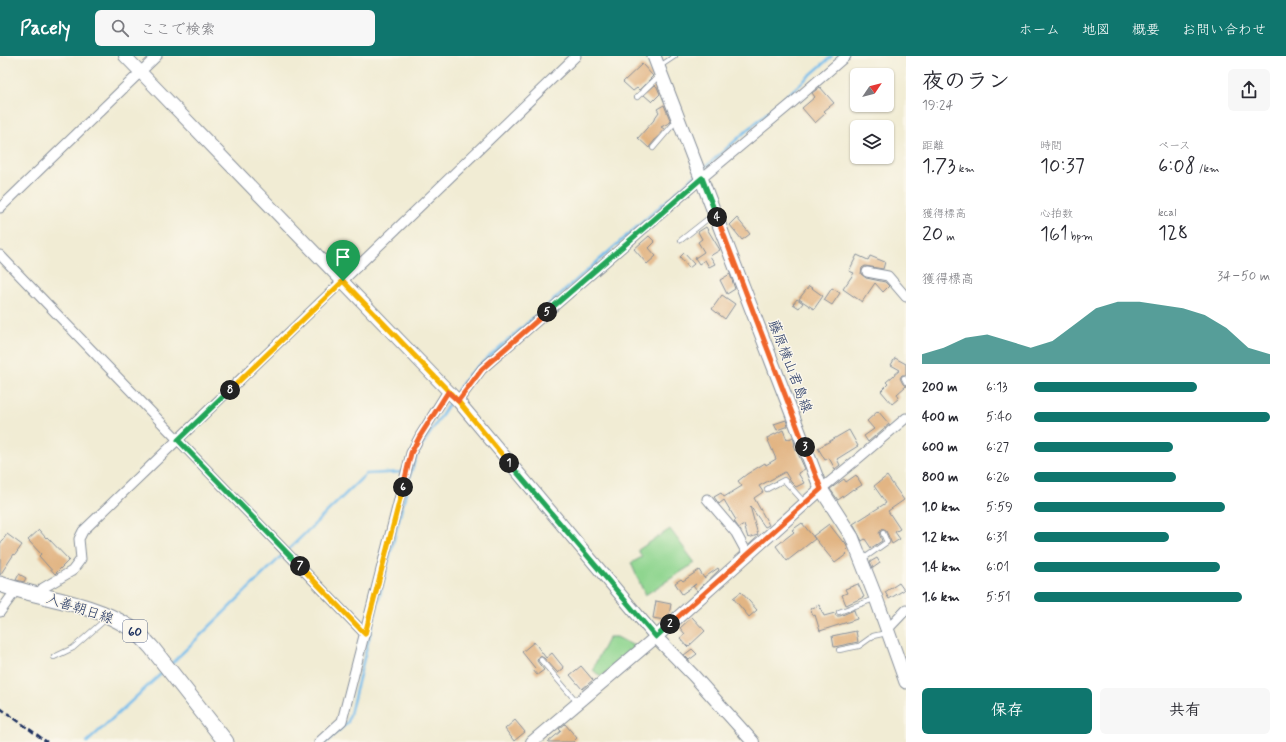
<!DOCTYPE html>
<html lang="ja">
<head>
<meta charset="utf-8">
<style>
  :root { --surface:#fff; --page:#f7f7f7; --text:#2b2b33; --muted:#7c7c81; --accent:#0f766e }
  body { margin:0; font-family:Mynerve,"Klee One",sans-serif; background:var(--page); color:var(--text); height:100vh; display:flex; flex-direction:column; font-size:15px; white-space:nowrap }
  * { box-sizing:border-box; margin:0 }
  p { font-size:13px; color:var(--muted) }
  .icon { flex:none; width:22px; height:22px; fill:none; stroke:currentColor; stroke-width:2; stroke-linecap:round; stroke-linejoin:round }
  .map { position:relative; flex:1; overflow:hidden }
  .panel { display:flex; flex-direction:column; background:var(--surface); width:380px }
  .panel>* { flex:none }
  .needle { width:26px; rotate:55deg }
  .tools { position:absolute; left:850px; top:12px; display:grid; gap:8px }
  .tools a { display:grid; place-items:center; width:44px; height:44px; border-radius:6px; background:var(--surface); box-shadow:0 1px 3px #0004; font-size:20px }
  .pin { position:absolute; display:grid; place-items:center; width:34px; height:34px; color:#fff; margin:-41px -17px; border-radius:50% 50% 50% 0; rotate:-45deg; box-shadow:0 0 4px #0007 }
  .pin .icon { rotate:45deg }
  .km { position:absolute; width:20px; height:20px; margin:-10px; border-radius:50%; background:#222; color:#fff; font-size:11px; line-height:20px; text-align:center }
  .round { display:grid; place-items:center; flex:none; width:42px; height:42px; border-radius:6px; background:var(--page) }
  .overview { display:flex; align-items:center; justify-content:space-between; height:68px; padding:0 16px }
  h1 { font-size:22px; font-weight:600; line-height:30px }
  .figures { display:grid; grid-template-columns:repeat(3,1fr); gap:6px; height:68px; padding:4px 16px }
  .figures div { display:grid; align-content:center }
  .figures b { font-size:20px; font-weight:600 }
  .figures small { font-size:11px; font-weight:400 }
  .figures p { font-size:11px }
  .chart { height:112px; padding:8px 16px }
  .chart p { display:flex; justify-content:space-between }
  .chart svg { width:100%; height:72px; margin-top:4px; fill:var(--accent); opacity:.7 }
  .button { display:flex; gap:8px; margin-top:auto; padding:8px 16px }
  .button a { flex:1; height:46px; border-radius:6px; background:var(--accent); color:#fff; font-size:16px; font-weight:600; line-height:46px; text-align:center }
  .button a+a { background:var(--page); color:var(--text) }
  ul { padding:0 16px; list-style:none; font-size:13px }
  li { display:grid; grid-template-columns:64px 48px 1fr; align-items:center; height:30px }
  li i { height:10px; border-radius:5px; background:var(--accent) }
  header { display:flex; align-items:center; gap:24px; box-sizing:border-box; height:56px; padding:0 20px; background:var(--accent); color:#fff }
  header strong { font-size:19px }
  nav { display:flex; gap:22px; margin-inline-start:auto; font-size:14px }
  .search { width:280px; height:36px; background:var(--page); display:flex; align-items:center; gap:10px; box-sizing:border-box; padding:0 14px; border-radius:6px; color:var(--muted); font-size:15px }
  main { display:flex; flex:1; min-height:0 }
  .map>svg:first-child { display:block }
</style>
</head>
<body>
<header>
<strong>Pacely</strong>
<div class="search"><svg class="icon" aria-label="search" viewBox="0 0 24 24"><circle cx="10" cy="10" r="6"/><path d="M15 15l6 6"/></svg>ここで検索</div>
<nav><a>ホーム</a><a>地図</a><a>概要</a><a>お問い合わせ</a></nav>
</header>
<main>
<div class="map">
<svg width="906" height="686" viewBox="0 0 906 686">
  <rect width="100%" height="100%" fill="#fbf7ec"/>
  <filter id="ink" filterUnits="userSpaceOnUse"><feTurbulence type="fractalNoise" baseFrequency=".025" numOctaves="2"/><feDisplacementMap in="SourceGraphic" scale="8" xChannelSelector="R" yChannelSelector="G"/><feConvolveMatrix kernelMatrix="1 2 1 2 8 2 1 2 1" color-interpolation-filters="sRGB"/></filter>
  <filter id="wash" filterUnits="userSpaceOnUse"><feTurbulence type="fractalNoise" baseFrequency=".012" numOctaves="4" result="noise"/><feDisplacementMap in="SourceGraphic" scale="16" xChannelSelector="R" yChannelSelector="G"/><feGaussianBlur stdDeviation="0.9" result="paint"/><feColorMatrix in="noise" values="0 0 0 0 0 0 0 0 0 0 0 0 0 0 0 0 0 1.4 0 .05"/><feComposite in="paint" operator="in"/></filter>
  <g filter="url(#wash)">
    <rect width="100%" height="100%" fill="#f1ecd4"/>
    <g fill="#8fd58f" stroke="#558276">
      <polygon points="670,473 695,507 645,539 631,507 642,501 638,494"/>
      <polygon points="609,581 617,581 638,592 601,621 593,614 595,608"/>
    </g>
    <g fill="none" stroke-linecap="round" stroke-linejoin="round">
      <g stroke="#74bcec" stroke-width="2.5">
        <polyline points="703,113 832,0"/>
        <polyline points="456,337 468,319 696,119"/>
        <polyline points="171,608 366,418 404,416"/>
        <polyline points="87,686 163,616"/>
        <polyline points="326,686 348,666 411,416 418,396 452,343"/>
      </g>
    </g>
    <g id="blocks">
      <g fill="#e2b584">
        <polygon points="642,8 653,20 639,34 637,32 633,35 623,26"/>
        <polygon points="655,29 657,31 660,38 652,46 644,39"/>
        <polygon points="820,31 834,47 824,55 826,57 815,67 802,52 815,41 812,37"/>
        <polygon points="664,49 671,66 661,71 664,73 650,90 649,92 638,82 654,64 654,63 659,56 657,53"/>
        <polygon points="737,162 750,178 742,184 730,169"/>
        <polygon points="706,171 720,194 710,200 715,208 709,211 705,204 699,208 695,202 704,196 698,186 702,183 698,176"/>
        <polygon points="649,180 655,186 649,192 656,200 647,208 634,193"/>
        <polygon points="684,197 694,208 689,212 680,201"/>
        <polygon points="857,199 868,204 870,200 885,206 883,213 865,210 862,212 861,218 866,222 885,226 889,230 883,236 875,227 862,246 843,233 854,217 849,215"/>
        <polygon points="730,218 735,233 727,238 720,224"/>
        <polygon points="809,230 823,240 814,253 799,243"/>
        <polygon points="832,232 840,237 832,249 824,244"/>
        <polygon points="722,239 735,248 725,263 712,253"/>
        <polygon points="797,243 803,247 799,252 793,248"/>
        <polygon points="895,302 906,308 906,319 902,319 900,322 903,328 906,330 897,338 899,342 892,348 881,335 888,328 886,326 900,314 891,309"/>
        <polygon points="878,355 889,368 868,386 864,380 874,373 867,365"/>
        <polygon points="786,364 788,370 777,374 774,368"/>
        <polygon points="783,374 787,384 793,381 795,389 794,389 805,413 798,417 804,427 796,431 791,426 785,416 759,430 763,436 754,442 769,469 765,471 750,450 758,479 748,482 744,469 739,472 736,468 734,465 736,464 724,444 719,448 714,441 721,437 724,441 742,430 738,425 747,418 765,407 766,409 776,403 767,382"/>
        <polygon points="849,374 858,390 837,403 840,409 835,413 829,402 825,404 818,392"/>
        <polygon points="856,419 862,429 854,434 853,433 838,444 830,433 844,423 846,426"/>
        <polygon points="887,420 904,444 888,455 900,473 895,476 900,483 892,488 886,475 882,473 879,477 882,485 871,492 865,483 862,485 853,468 886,447 874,430"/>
        <polygon points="802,467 815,483 787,505 776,490 794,476 792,474"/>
        <polygon points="829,468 843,486 844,485 845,486 848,493 845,496 847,498 835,507 813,480"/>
        <polygon points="39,474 46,482 47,481 69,504 55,518 39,500 41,498 28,484"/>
        <polygon points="7,478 22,489 15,499 14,498 0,519 0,488"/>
        <polygon points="877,502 880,507 873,512 870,506"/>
        <polygon points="718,512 719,514 697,535 693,530 696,528 682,538 675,527 681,523 683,525 699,514 704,522"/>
        <polygon points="19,518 26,522 24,526 16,524"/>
        <polygon points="899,527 904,534 889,543 885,536"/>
        <polygon points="858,528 864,541 846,549 842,539 847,537 845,533"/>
        <polygon points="741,536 757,554 749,561 733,542"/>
        <polygon points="656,545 671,548 669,559 664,564 653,562"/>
        <polygon points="819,549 824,560 835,557 836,560 840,560 854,554 857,563 820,575 815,559 813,560 810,553"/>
        <polygon points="692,561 705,575 688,591 680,582 685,578 680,572"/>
        <polygon points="856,575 858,586 834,591 832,580"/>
        <polygon points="534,586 546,602 552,597 564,612 558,617 544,602 540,600 538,602 537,605 544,614 537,619 533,614 535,612 522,596"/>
        <polygon points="692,593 697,598 689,604 684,599"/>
        <polygon points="581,610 593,624 582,633 570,619"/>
        <polygon points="515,664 525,676 514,685 505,673"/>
        <polygon points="565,668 577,682 573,686 548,686 561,675 559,673"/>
      </g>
    </g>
  </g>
  <g filter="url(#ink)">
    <use href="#blocks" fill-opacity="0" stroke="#868e99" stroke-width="1"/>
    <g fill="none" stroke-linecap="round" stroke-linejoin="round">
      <g stroke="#868e99" stroke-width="6">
        <g id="service">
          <polyline points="660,10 675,0"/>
          <polyline points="637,41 660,19"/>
          <polyline points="653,92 677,64"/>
          <polyline points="681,184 714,158"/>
          <polyline points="904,322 906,326"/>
          <polyline points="767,433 784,424 805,447"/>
          <polyline points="863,503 887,486 883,477"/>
          <polyline points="839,556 874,543"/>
          <polyline points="839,594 859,590 873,580 882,578 886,575"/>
          <polyline points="54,601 73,592 106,563"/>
          <polyline points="541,604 577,646"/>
        </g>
      </g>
      <g stroke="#868e99" stroke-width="11">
        <g id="minor">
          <polyline points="0,152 157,0"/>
          <polyline points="0,199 365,578"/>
          <polyline points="867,216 888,220 906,241"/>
          <polyline points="458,345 482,313 702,122 792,47 846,0"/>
          <polyline points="821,433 860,401 906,362"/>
          <polyline points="707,443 736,477 748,499"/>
          <polyline points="38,538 43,532 72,515 81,503 79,483 83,475 576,0"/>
          <polyline points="0,556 16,534"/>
          <polyline points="887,574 906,554"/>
          <polyline points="319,686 342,665 411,397 420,380 448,335"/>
        </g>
      </g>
      <g stroke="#868e99" stroke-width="14">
        <g id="tertiary">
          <polyline points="125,0 458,345 656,581 694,620 753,686"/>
          <polyline points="532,686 656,581 821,433"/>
        </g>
      </g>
      <g stroke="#868e99" stroke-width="15">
        <polyline id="secondary" points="654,0 821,433 852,481 876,542 906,626"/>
      </g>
      <g stroke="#868e99" stroke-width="17">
        <path id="primary" d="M0 528C42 543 91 546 129 571 138 576 145 584 152 592L226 686"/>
      </g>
      <use href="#service" stroke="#fff" stroke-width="4.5"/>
      <use href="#minor" stroke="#fff" stroke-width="9"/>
      <use href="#tertiary" stroke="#fff" stroke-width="12"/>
      <use href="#secondary" stroke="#fff" stroke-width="13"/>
      <use href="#primary" stroke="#fff" stroke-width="15"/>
      <polyline stroke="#1b2f5e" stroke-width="2.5" stroke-dasharray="6 3" stroke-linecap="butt" points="0,652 47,686"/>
    </g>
  </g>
  <g fill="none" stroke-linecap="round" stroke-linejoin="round" filter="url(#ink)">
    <g stroke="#fff" stroke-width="8">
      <polyline id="split-1" points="343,225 458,345 509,407"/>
    </g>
    <g stroke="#fff" stroke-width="8">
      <polyline id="split-2" points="509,407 656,581 670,568"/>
    </g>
    <g stroke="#fff" stroke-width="8">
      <polyline id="split-3" points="670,568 821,433 805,391"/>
    </g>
    <g stroke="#fff" stroke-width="8">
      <polyline id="split-4" points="717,161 805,391"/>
    </g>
    <g stroke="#fff" stroke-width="8">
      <polyline id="split-5" points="547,256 702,122 717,161"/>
    </g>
    <g stroke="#fff" stroke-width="8">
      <polyline id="split-6" points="403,431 411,397 420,380 448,336 458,345 482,313 547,256"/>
    </g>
    <g stroke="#fff" stroke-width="8">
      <polyline id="split-7" points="300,510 365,578 403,431"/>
    </g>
    <g stroke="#fff" stroke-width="8">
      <polyline id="split-8" points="230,334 178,384 300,510"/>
    </g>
    <g stroke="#fff" stroke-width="8">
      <polyline id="split-9" points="230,334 343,225"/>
    </g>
    <use href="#split-1" stroke="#f5b400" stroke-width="5"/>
    <use href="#split-2" stroke="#22a559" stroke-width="5"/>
    <use href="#split-3" stroke="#f0652b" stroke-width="5"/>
    <use href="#split-4" stroke="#f0652b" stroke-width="5"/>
    <use href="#split-5" stroke="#22a559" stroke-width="5"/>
    <use href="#split-6" stroke="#f0652b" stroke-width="5"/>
    <use href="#split-7" stroke="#f5b400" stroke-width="5"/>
    <use href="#split-8" stroke="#22a559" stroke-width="5"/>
    <use href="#split-9" stroke="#f5b400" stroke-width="5"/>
  </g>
  <g text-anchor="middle" stroke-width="3" stroke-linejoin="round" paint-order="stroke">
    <rect fill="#fbf7ec" stroke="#5e6b89" stroke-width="1" x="123" y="564" width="24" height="22" rx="3"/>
    <g font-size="13" font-weight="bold" fill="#1b2f5e">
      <text x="135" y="580">60</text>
    </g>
    <g font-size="14" fill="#1b2f5e" stroke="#fbf7ec">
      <text transform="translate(791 310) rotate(69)" y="5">藤原横山君島線</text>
      <text transform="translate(80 552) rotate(18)" y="5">入善朝日線</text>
    </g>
  </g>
</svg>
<div class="tools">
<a><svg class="needle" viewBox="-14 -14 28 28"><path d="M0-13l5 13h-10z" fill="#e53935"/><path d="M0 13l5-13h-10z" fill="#7c7c81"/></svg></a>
<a><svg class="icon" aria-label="layers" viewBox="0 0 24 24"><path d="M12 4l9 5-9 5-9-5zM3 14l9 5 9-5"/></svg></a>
</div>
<div class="pin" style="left:343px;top:225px;background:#1e9e55"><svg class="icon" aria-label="arrive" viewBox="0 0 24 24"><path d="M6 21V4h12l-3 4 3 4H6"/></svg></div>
<b class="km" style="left:509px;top:407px">1</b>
<b class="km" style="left:670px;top:568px">2</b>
<b class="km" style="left:805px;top:391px">3</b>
<b class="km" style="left:717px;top:161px">4</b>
<b class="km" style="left:547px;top:256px">5</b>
<b class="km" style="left:403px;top:431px">6</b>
<b class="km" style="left:300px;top:510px">7</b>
<b class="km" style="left:230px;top:334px">8</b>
</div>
<section class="panel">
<div class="overview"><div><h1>夜のラン</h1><p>19:24</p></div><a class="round"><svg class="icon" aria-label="share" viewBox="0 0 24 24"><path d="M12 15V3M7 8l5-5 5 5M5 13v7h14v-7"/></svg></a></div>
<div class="figures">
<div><p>距離</p><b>1.73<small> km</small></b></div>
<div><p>時間</p><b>10:37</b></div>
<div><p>ペース</p><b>6:08<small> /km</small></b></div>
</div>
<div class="figures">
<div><p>獲得標高</p><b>20<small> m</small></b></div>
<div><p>心拍数</p><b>161<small> bpm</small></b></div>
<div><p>kcal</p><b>128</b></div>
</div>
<div class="chart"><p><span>獲得標高</span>34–50 m</p>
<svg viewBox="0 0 160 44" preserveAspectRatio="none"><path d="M0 44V38L10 34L20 28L30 26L40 30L50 34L60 30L70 20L80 10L90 6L100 6L110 8L120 10L130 14L140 22L150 34L160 38V44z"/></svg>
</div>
<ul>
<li><b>200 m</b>6:13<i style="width:69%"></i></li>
<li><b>400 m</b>5:40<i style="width:100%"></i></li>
<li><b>600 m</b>6:27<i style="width:59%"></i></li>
<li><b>800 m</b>6:26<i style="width:60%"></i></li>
<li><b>1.0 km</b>5:59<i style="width:81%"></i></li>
<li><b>1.2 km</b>6:31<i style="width:57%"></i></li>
<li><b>1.4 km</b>6:01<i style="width:79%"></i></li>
<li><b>1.6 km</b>5:51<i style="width:88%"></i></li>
</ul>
<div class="button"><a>保存</a><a>共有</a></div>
</section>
</main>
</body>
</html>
